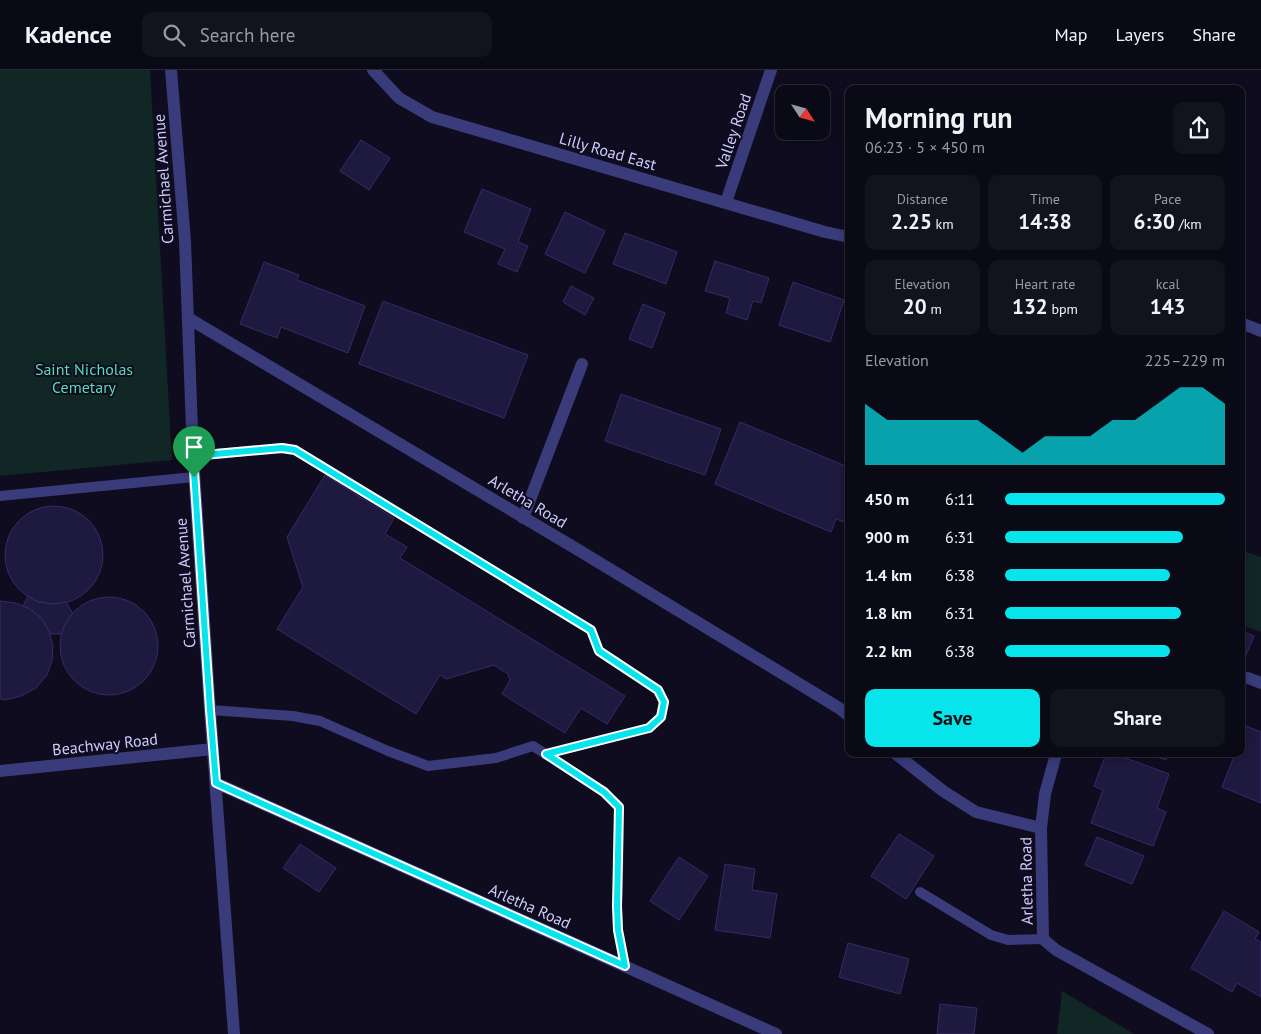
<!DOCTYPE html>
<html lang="en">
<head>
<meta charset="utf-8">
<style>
  :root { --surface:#0a0916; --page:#13121f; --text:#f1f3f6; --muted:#999aa1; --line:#2a2a35; --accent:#08e4ec }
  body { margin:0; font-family:"PT Sans",sans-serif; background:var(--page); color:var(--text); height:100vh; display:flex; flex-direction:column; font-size:19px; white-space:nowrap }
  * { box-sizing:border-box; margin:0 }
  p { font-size:16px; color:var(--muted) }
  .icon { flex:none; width:28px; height:28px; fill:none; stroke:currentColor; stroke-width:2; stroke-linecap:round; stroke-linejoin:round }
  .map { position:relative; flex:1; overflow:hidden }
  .panel { position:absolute; left:845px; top:15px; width:400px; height:672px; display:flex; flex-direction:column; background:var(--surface); border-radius:10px; box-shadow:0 2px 12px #0003,0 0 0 1px var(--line) }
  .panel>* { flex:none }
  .needle { width:32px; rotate:126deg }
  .buttons { position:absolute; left:775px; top:15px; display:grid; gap:10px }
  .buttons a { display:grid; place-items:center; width:55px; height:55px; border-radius:10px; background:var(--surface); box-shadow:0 2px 12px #0003,0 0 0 1px var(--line); font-size:25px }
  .pin { position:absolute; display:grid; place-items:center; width:42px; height:42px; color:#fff; margin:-51px -21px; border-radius:50% 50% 50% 0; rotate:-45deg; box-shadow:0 0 5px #0007 }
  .pin .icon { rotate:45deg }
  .round { display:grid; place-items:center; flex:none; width:52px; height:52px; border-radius:10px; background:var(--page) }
  .overview { display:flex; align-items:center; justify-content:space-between; height:85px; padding:0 20px }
  h1 { font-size:28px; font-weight:600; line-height:38px }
  .figures { display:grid; grid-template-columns:repeat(3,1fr); gap:8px; height:85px; padding:5px 20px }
  .figures div { display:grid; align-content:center; border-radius:10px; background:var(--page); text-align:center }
  .figures b { font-size:21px; font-weight:600 }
  .figures small { font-size:14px; font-weight:400 }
  .figures p { font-size:14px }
  .chart { height:140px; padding:10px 20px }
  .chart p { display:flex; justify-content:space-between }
  .chart svg { width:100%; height:90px; margin-top:5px; fill:var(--accent); opacity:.7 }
  .primary-button { display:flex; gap:10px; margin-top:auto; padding:10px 20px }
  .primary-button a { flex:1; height:58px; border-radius:10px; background:var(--accent); color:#111; font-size:20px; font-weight:600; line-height:58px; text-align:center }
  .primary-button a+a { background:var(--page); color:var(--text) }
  ul { padding:0 20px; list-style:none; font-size:16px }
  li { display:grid; grid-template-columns:80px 60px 1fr; align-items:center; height:38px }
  li i { height:12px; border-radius:6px; background:var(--accent) }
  header { display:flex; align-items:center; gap:30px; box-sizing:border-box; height:70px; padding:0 25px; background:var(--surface); border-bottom:1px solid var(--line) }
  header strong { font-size:24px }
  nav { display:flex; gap:28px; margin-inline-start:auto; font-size:18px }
  .search { width:350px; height:45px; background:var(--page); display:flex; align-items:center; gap:12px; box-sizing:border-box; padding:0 18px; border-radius:10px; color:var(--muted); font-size:19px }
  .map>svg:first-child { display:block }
</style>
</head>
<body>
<header>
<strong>Kadence</strong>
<div class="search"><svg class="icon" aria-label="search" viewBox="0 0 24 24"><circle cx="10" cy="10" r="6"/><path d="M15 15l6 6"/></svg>Search here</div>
<nav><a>Map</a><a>Layers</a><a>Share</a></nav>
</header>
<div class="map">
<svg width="1261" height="964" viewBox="0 0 1261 964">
  <rect width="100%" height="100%" fill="#0e0c1e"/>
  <g fill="#102725">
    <polygon points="0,0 150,0 172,390 0,406"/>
    <polygon points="1241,480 1261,487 1261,562 1241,555"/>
    <polygon points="1062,921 1134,964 1057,964"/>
  </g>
  <g fill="#1e193e" stroke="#342c69">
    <polygon points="361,70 390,88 369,120 340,101"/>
    <polygon points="482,119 531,139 518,172 528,176 517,202 498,194 505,179 464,162"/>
    <polygon points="565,142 605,161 585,203 545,184"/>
    <polygon points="625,163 677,182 666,214 613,194"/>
    <polygon points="715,191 769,208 761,233 753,231 747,250 726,243 730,228 705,221"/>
    <polygon points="264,192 299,205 297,210 365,236 348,283 281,257 277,268 240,254"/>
    <polygon points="793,212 844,230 830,272 779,255"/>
    <polygon points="571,216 594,228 585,245 563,232"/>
    <polygon points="383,231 528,285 504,348 359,294"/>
    <polygon points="643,234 665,243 652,278 629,269"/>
    <polygon points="621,324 721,359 705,405 605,371"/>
    <polygon points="740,352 848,397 847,401 849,401 849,454 836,449 831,462 715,414"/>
    <polygon points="325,405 394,448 385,464 407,477 400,488 625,626 607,654 581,638 565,663 502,624 510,610 508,604 494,595 446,609 440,605 416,644 277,559 303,517 287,467"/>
    <circle cx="54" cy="485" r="49"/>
    <polygon points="28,526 38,532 55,534 66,532 73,544 65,554 62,564 50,564 41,548 30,539 23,536"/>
    <circle cx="109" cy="576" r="49"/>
    <polygon points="0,531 16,533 30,539 41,548 49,561 53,576 52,591 47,605 36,618 21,626 5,630 0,629"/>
    <polygon points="1241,561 1254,566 1241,597"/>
    <polygon points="1246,656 1261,662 1261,733 1222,717 1235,684 1241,684 1241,667"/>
    <polygon points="1106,684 1115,684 1169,704 1157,738 1166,742 1153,776 1091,753 1103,720 1094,716"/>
    <polygon points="1147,684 1168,684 1166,690"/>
    <polygon points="899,764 934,786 906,829 871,806"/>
    <polygon points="1097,767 1144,786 1132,814 1085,795"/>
    <polygon points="300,774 336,798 319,822 283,798"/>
    <polygon points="679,787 708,806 679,850 650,831"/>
    <polygon points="725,794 755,799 752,820 777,824 770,868 715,860"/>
    <polygon points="1224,841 1259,862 1255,869 1261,872 1261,927 1237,913 1232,922 1191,898"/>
    <polygon points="848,873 909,889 900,924 839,907"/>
    <polygon points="940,934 977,938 974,964 937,964"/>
  </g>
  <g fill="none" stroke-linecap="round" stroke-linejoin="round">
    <g stroke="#393b7b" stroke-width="10">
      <polyline points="193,386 282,378 295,380 591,560 599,581 658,620 664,632 661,647 649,658 545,684"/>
      <polyline points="0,426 194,407"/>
      <polyline points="210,640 293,646 320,651 388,681 428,696 496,688 533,676 604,722 619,737 618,811 617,836 618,861 625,896"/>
      <polyline points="920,822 991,865 1008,870 1043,869"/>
    </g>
    <g stroke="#393b7b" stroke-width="12">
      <polyline points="373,0 399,28 432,47 825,162 849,167"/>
      <polyline points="726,132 771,0"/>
      <polyline points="188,248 575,478 839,638 849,646"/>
      <polyline points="1241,253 1261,261"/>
      <polyline points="523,448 582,294"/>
      <polyline points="1248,608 1261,613"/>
      <polyline points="896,684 943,721 976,742 1041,758 1043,869 1056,880 1208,964"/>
      <polyline points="0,701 213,679"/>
      <polyline points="216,713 776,964"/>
      <polyline points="1041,758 1045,724 1056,684"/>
    </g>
    <polyline stroke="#393b7b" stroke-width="12" points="171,0 185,171 193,386 210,640 234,964"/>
  </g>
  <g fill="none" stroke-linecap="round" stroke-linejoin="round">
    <g stroke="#fff" stroke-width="10">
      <polygon id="route" points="282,378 295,380 591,560 599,581 658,620 664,632 661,647 649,658 546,684 604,722 619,737 617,836 618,860 625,896 216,713 210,640 193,386"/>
    </g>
    <use href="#route" stroke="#08e4ec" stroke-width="6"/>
  </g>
  <g text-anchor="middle" stroke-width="4" stroke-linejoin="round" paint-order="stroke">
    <g font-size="16" fill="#cdcbfd" stroke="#0e0c1e">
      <text transform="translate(733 61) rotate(-71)" y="6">Valley Road</text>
      <text transform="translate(608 81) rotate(16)" y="6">Lilly Road East</text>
      <text transform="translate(163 109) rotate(-94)" y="6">Carmichael Avenue</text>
      <text transform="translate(528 431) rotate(31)" y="6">Arletha Road</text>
      <text transform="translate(185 513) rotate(-94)" y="6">Carmichael Avenue</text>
      <text transform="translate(105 674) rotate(-6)" y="6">Beachway Road</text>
      <text transform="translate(1026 811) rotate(-91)" y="6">Arletha Road</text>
      <text transform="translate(530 836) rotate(24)" y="6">Arletha Road</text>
    </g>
    <g font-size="16" fill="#5adab2" stroke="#0e0c1e">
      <text x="84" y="305">Saint Nicholas<tspan x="84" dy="18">Cemetary</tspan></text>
    </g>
  </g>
</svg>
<div class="buttons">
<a><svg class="needle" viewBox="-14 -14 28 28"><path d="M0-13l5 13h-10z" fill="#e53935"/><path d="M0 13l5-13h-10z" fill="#999aa1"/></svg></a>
</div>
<div class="pin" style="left:194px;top:407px;background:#1e9e55"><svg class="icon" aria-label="arrive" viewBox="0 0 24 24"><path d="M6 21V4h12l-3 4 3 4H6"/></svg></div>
<section class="panel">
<div class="overview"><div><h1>Morning run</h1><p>06:23 · 5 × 450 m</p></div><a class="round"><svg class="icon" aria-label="share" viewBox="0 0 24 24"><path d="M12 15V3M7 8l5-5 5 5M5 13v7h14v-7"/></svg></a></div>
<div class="figures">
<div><p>Distance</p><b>2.25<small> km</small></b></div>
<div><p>Time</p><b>14:38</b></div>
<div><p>Pace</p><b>6:30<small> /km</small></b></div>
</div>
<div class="figures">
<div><p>Elevation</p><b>20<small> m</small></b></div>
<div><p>Heart rate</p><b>132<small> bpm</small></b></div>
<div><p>kcal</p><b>143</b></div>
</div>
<div class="chart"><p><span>Elevation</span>225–229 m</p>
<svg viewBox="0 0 160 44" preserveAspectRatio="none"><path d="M0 44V14L10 22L20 22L30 22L40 22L50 22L60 30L70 38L80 30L90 30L100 30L110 22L120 22L130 14L140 6L150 6L160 14V44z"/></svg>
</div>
<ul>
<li><b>450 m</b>6:11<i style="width:100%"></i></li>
<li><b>900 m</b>6:31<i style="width:81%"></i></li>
<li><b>1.4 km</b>6:38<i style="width:75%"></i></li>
<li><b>1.8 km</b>6:31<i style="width:80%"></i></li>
<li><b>2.2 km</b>6:38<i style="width:75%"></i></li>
</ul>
<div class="primary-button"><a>Save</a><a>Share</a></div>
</section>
</div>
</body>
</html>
